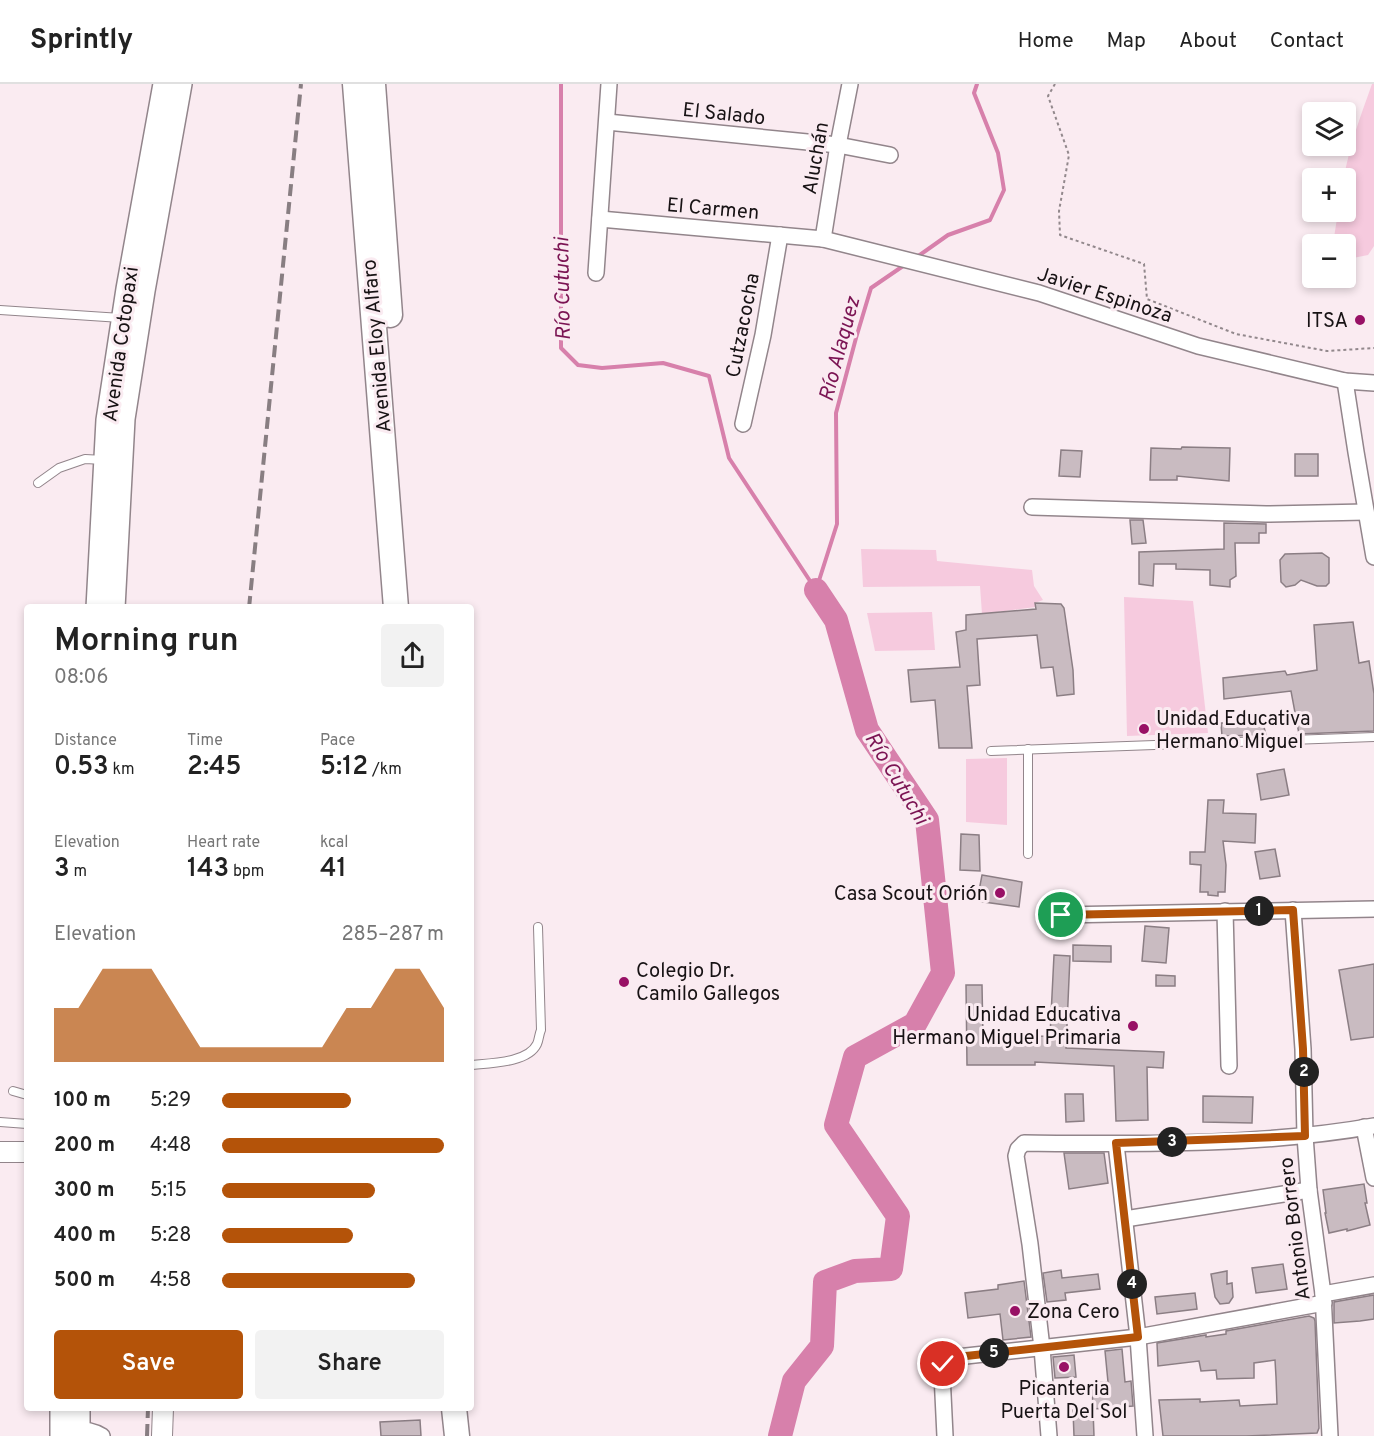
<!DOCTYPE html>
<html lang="en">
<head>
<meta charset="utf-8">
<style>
  :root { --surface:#fff; --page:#f2f2f2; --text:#222; --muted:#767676; --line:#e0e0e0; --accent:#b45309 }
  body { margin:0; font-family:Overpass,sans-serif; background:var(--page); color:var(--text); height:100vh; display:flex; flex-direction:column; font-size:22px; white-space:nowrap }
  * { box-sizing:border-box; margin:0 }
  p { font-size:20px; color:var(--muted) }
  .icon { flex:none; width:33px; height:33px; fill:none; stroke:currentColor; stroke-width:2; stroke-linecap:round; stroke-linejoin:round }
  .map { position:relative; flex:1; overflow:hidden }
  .sheet { position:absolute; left:24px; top:520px; width:450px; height:807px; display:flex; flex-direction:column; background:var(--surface); border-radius:6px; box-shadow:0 3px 9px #0003 }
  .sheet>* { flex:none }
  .buttons { position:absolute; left:1302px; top:18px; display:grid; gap:12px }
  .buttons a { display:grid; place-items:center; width:54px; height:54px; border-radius:6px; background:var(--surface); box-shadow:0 3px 9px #0003; font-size:30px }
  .pin { position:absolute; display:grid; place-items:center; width:51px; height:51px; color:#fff; margin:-26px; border:3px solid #fff; border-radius:50%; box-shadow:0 2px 6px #0007 }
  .km { position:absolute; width:30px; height:30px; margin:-15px; border-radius:50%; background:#222; color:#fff; font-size:16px; line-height:30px; text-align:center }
  .round { display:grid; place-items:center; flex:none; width:63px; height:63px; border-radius:6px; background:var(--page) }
  .headline { display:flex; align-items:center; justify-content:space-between; height:102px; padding:0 30px }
  h1 { font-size:33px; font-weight:600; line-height:45px }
  .metrics { display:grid; grid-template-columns:repeat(3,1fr); gap:9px; height:102px; padding:6px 30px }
  .metrics div { display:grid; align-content:center }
  .metrics b { font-size:26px; font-weight:600 }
  .metrics small { font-size:16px; font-weight:400 }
  .metrics p { font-size:16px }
  .chart { height:168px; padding:12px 30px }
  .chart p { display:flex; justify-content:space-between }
  .chart svg { width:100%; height:108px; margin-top:6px; fill:var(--accent); opacity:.7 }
  .cta { display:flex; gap:12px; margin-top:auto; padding:12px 30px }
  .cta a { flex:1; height:69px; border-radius:6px; background:var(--accent); color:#fff; font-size:24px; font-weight:600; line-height:69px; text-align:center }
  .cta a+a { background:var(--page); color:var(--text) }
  ul { padding:0 30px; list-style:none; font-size:20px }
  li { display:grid; grid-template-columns:96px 72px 1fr; align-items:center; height:45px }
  li i { height:15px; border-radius:8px; background:var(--accent) }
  header { display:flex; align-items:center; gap:36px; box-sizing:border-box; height:84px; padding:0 30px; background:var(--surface); border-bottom:2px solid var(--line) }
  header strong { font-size:28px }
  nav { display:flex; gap:33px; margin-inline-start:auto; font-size:21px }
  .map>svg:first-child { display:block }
</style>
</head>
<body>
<header>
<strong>Sprintly</strong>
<nav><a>Home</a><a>Map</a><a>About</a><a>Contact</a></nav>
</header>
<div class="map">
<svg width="1374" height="1352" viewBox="0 0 1374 1352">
  <rect width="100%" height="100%" fill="#faebf1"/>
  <g fill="#f6cade">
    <path d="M1372 0H1374V162L1368 171 1348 175 1346 172V160H1333L1338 128H1346V94H1344C1349 62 1361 31 1372 0Z"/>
    <polygon points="861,465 936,466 937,477 1032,486 1034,502 1043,516 1035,519 1036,523 982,530 980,502 863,503"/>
    <polygon points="1124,513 1193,517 1208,649 1127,652"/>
    <polygon points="932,528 935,566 875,567 867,529"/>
    <polygon points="1007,674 1007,741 966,738 966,675"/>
  </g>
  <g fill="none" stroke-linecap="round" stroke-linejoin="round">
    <g stroke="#d780ab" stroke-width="4">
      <polyline points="561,0 561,264 578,281 602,284 663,279 709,292 729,374 816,506"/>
      <polyline points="917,173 948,151 990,136 1004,106 998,69 974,9 977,0"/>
      <polyline points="816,506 837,440 836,329 856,254 871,204 906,180"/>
    </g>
    <polyline stroke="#d780ab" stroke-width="24" points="780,1352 794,1297 822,1262 825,1198 855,1187 891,1185 898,1132 836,1041 855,973 915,940 943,889 927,736 867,646 836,536 816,506"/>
  </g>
  <g fill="#c9bbc1" stroke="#8b7e84" stroke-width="1.5">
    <polygon points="1182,363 1230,364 1229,397 1177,392 1177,396 1150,396 1151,364 1181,365"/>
    <polygon points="1061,366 1082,367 1080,393 1059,392"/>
    <rect x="1295" y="370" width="23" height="22"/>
    <polygon points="1130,436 1143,436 1146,459 1132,460"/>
    <polygon points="1224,439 1266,440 1266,449 1259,449 1259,459 1235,459 1236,492 1230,496 1230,503 1210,501 1210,486 1176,485 1176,480 1154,480 1153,502 1139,500 1139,468 1224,465"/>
    <polygon points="1322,469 1329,474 1329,499 1326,502 1317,502 1301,496 1295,501 1286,503 1281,498 1280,476 1285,470"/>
    <polygon points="1035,519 1061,520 1064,524 1073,586 1074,610 1057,612 1053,583 1041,584 1037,551 977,555 980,601 967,602 972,664 939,664 935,616 911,618 908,586 960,583 956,548 966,546 966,531 1036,525"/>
    <polygon points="1353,538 1359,579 1369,577 1374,610 1374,647 1299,650 1291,607 1224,615 1223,594 1285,587 1287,591 1317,586 1314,541"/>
    <polygon points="1221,639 1263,639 1266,651 1222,652"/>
    <polygon points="1284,685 1289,711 1261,716 1257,690"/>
    <polygon points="1208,716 1224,716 1223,729 1256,730 1255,759 1223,757 1226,781 1225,808 1218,808 1218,812 1208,811 1208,808 1200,808 1201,781 1190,780 1190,768 1205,768"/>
    <polygon points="961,750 979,751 980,787 960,786"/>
    <polygon points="1275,765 1280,792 1260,795 1255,768"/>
    <polygon points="982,791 1022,798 1019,823 977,817"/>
    <polygon points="1145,842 1169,844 1166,879 1142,877"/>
    <polygon points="1073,861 1111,862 1111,878 1073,877"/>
    <polygon points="1054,871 1070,872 1066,964 1164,968 1163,984 1147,983 1148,1036 1116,1037 1114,982 1035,978 1035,981 967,981 966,901 982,901 983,953 1050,952"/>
    <polygon points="1374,880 1374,953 1351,956 1339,886"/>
    <polygon points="1156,891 1175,892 1175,902 1156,902"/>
    <polygon points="1065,1010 1083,1010 1084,1037 1066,1038"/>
    <polygon points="1203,1012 1253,1013 1252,1039 1203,1038"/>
    <polygon points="1064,1069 1104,1069 1108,1099 1069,1105"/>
    <polygon points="1364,1100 1367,1119 1365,1119 1370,1141 1347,1147 1347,1145 1329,1149 1325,1129 1326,1129 1323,1106"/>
    <polygon points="1283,1180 1287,1205 1256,1209 1252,1184"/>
    <polygon points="1061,1186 1062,1194 1098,1190 1100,1205 1065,1209 1066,1216 1047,1218 1043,1189"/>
    <polygon points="1227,1187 1227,1200 1232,1199 1233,1213 1229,1219 1220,1220 1215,1213 1211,1190"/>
    <polygon points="1024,1197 1031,1253 1003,1256 1000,1230 968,1234 965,1209 998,1205 998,1201"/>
    <polygon points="1195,1209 1197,1225 1157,1230 1155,1213"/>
    <polygon points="1374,1211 1374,1235 1360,1237 1334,1239 1334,1218"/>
    <polygon points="1309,1232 1314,1234 1315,1237 1319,1344 1317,1349 1246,1352 1163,1352 1159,1316 1200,1315 1200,1318 1239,1316 1240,1322 1277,1320 1276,1293 1275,1276 1254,1279 1254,1294 1217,1295 1216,1286 1201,1287 1199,1277 1158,1282 1157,1259 1206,1251 1206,1253 1226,1250 1226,1247"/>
    <polygon points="1122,1265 1125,1298 1131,1297 1133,1322 1093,1325 1094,1352 1074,1352 1073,1326 1093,1325 1092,1299 1108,1298 1105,1267"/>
    <polygon points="1074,1271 1076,1293 1055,1294 1053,1273"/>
    <polygon points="420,1336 421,1352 381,1352 380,1338"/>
  </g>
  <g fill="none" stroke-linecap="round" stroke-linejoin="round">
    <g stroke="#92858b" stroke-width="10">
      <g id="service">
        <polyline points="0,226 121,234"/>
        <polyline points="38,399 59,384 85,375 104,376"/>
        <polyline points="991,667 1374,653"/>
        <polyline points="1028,770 1028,665"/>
        <path d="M471 981C490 979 528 979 537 960 539 956 539 950 541 946L538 843"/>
        <polyline points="13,1007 27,1011"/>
        <polyline points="0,1038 27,1040"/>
      </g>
    </g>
    <g stroke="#92858b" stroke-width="18">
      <g id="minor">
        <polyline points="607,38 838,61 890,71"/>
        <polyline points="600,135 823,155 1039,209 1198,262 1345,297 1374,299"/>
        <polyline points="823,155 838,61 850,0"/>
        <polyline points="596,189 609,0"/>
        <polyline points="1345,297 1356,368 1374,473"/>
        <polyline points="743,340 763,251 780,151"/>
        <polyline points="1032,423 1266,430 1366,428"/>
        <polyline points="1293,826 1303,965 1305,1052 1309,1106 1323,1210 1330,1352"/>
        <polyline points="1225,827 1229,982"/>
        <polyline points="1061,831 1374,825"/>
        <polyline points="1364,1043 1374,1094"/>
        <polyline points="1116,1060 1138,1253 1145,1352"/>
        <polyline points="1125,1135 1309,1106"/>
        <polyline points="1323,1210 1374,1201"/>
        <path d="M70 1345C81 1345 93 1346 102 1352"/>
        <polyline points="945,1352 942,1290 943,1280 948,1274 1138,1253 1324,1219"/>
        <path d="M1049 1352 1042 1264 1030 1160 1016 1072 1018 1065 1024 1059C1139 1060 1260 1062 1374 1042"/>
      </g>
    </g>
    <g stroke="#92858b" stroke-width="22">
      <g id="tertiary">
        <polyline points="0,1068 27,1068"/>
        <polyline points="162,1352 163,1324"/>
      </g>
    </g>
    <g stroke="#92858b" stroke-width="24">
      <g id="secondary">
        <polyline points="97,524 107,336 127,205 164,0"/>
        <polyline points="114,524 124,335 144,207 181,0"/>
        <polyline points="61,1352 61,1324"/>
        <polyline points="79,1352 79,1324"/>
      </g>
    </g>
    <g stroke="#92858b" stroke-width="27">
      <g id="primary">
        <polyline points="355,0 396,524"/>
        <polyline points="373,0 390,231"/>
        <polyline points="454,1324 457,1352"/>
      </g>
    </g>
    <polyline stroke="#92888c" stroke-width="2" stroke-dasharray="3 3" stroke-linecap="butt" points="1055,0 1048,12 1069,71 1059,127 1060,151 1144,180 1147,215 1236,250 1327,267 1374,264"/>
    <use href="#service" stroke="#fff" stroke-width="8"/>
    <use href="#minor" stroke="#fff" stroke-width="15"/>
    <use href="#tertiary" stroke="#fff" stroke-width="20"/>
    <use href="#secondary" stroke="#fff" stroke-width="21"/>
    <use href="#primary" stroke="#fff" stroke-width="24"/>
    <g stroke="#887e82" stroke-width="4" stroke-dasharray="12 6" stroke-linecap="butt">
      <polyline points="249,524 301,0"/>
      <polyline points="147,1352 148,1324"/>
    </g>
  </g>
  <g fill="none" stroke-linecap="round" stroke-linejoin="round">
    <g stroke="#fff" stroke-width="12">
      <polyline id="route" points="943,1280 948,1274 1138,1253 1116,1059 1305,1052 1303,965 1293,826 1061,831"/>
    </g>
    <use href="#route" stroke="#b45309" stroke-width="8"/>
  </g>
  <g fill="#981065" stroke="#faebf1" stroke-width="2">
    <circle cx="1360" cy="236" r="6"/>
    <circle cx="1144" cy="645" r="6"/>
    <circle cx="1000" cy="809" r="6"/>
    <circle cx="624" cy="898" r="6"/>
    <circle cx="1133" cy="942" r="6"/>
    <circle cx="1015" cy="1227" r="6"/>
    <circle cx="1064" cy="1283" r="6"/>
  </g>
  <g text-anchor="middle" stroke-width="6" stroke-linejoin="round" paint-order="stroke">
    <g font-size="20" fill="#171214" stroke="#faebf1">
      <text transform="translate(724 29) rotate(6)" y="7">El Salado</text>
      <text transform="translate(815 74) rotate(-80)" y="7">Aluchán</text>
      <text transform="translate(713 124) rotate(5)" y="7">El Carmen</text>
      <text transform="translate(1105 210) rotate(18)" y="7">Javier Espinoza</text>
      <text transform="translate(742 241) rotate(-79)" y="7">Cutzacocha</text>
      <text transform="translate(120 260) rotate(-82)" y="7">Avenida Cotopaxi</text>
      <text transform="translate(376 262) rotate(-95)" y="7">Avenida Eloy Alfaro</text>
      <text transform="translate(1294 1145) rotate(-97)" y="7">Antonio Borrero</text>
    </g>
    <g font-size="20" fill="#171214" stroke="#faebf1" text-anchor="end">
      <text x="1348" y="243">ITSA</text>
      <text x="1156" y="641" text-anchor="start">Unidad Educativa<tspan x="1156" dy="23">Hermano Miguel</tspan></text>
      <text x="988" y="816">Casa Scout Orión</text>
      <text x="636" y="893" text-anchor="start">Colegio Dr.<tspan x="636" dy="23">Camilo Gallegos</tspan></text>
      <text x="1121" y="937">Unidad Educativa<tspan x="1121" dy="23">Hermano Miguel Primaria</tspan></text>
      <text x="1027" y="1234" text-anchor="start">Zona Cero</text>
      <text x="1064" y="1311" text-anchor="middle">Picanteria<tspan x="1064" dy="23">Puerta Del Sol</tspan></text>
    </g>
    <g font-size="21" font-style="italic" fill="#7b1453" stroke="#faebf1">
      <text transform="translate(562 205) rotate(-91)" y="7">Río Cutuchi</text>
      <text transform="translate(839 265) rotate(-75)" y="7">Río Alaquez</text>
      <text transform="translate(897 694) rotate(59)" y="7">Río Cutuchi</text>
    </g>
  </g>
</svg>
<div class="buttons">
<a><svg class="icon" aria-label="layers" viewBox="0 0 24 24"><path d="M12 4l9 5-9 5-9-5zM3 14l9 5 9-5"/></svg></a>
<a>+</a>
<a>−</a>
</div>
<div class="pin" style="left:1061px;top:831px;background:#1e9e55"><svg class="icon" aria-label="arrive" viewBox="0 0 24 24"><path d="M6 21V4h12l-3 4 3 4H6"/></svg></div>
<div class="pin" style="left:943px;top:1280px;background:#d93025"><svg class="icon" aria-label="check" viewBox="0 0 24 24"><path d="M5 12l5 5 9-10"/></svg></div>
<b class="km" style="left:1259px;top:827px">1</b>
<b class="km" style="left:1304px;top:988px">2</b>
<b class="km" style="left:1172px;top:1058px">3</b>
<b class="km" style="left:1132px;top:1200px">4</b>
<b class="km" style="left:994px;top:1269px">5</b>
<section class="sheet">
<div class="headline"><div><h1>Morning run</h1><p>08:06</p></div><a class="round"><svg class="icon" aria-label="share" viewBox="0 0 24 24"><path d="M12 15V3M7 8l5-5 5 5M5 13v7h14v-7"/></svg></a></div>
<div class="metrics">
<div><p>Distance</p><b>0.53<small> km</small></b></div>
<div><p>Time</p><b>2:45</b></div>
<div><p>Pace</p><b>5:12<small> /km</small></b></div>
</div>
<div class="metrics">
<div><p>Elevation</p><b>3<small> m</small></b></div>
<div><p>Heart rate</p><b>143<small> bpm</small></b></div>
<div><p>kcal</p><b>41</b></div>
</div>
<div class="chart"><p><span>Elevation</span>285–287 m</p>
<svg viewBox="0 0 160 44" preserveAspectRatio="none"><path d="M0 44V22L10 22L20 6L30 6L40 6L50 22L60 38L70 38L80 38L90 38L100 38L110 38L120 22L130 22L140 6L150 6L160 22V44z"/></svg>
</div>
<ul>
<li><b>100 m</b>5:29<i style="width:58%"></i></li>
<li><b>200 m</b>4:48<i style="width:100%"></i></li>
<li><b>300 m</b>5:15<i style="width:69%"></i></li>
<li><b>400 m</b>5:28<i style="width:59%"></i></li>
<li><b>500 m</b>4:58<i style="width:87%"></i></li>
</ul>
<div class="cta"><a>Save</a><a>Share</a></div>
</section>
</div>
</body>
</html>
